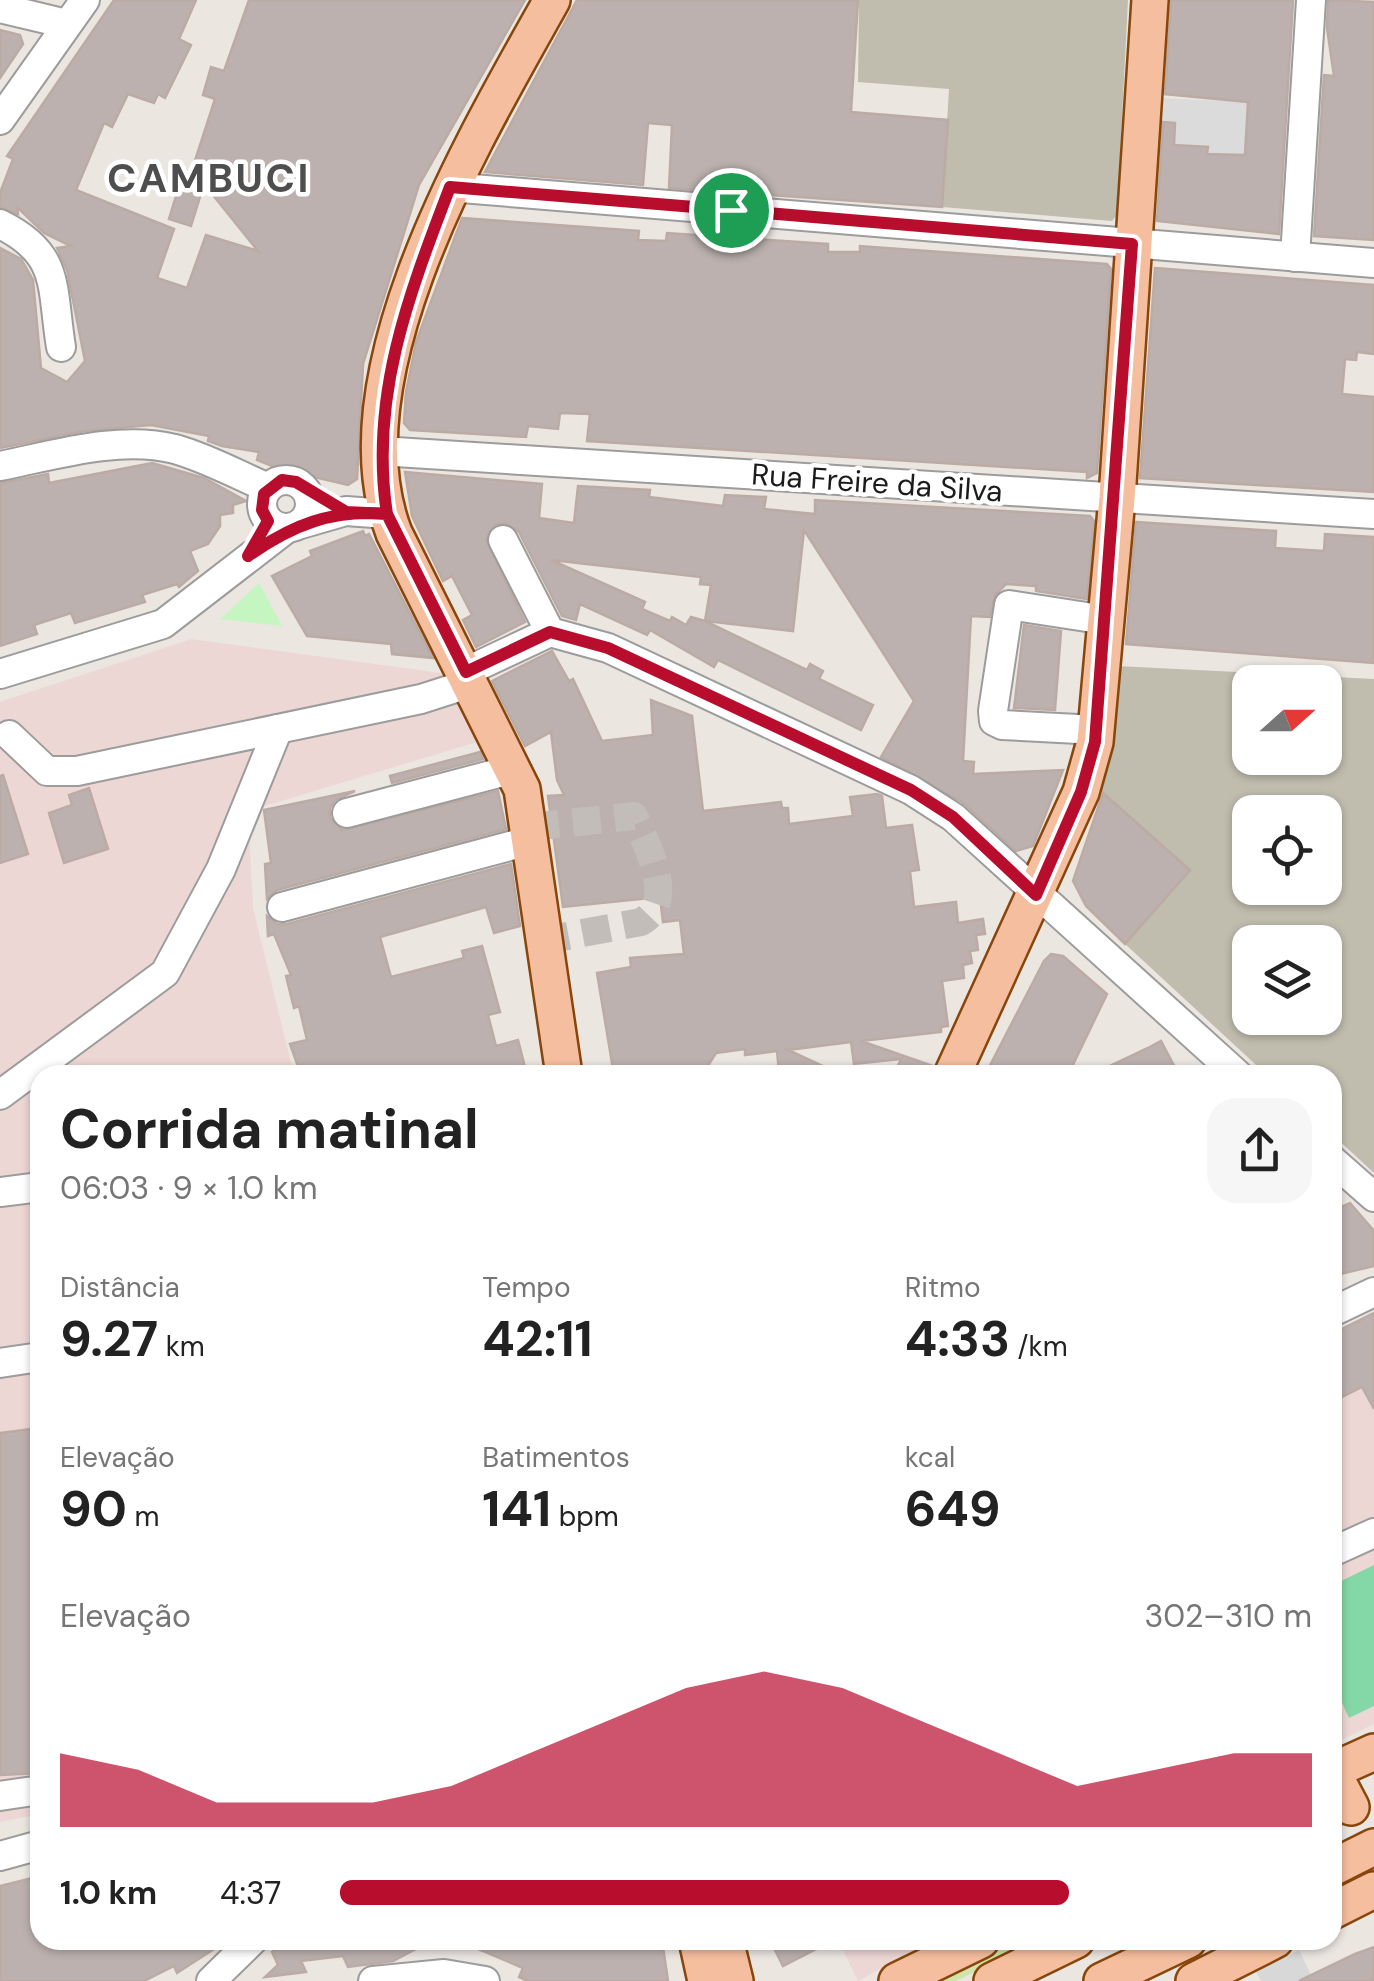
<!DOCTYPE html>
<html lang="pt">
<head>
<meta charset="utf-8">
<style>
  :root { --surface:#fff; --page:#f6f6f6; --text:#222; --muted:#767676; --accent:#b90d2e }
  body { margin:0; font-family:"DM Sans",sans-serif; background:var(--page); color:var(--text); height:100vh; display:flex; flex-direction:column; font-size:38px; white-space:nowrap }
  * { box-sizing:border-box; margin:0 }
  p { font-size:32px; color:var(--muted) }
  .icon { flex:none; width:55px; height:55px; fill:none; stroke:currentColor; stroke-width:2; stroke-linecap:round; stroke-linejoin:round }
  .map { position:relative; flex:1; overflow:hidden }
  .drawer { position:absolute; left:30px; top:1065px; width:1312px; height:885px; display:flex; flex-direction:column; background:var(--surface); border-radius:30px; box-shadow:0 2px 8px #0004 }
  .drawer>* { flex:none }
  .needle { width:65px; rotate:69deg }
  .controls { position:absolute; left:1232px; top:665px; display:grid; gap:20px }
  .controls a { display:grid; place-items:center; width:110px; height:110px; border-radius:20px; background:var(--surface); box-shadow:0 2px 8px #0004; font-size:50px }
  .pin { position:absolute; display:grid; place-items:center; width:85px; height:85px; color:#fff; margin:-42px; border:5px solid #fff; border-radius:50%; box-shadow:0 2px 10px #0007 }
  .round { display:grid; place-items:center; flex:none; width:105px; height:105px; border-radius:30px; background:var(--page) }
  .head { display:flex; align-items:center; justify-content:space-between; height:170px; padding:0 30px }
  h1 { font-size:55px; font-weight:700; line-height:75px }
  .figures { display:grid; grid-template-columns:repeat(3,1fr); gap:15px; height:170px; padding:10px 30px }
  .figures div { display:grid; align-content:center }
  .figures b { font-size:50px; font-weight:700 }
  .figures small { font-size:28px; font-weight:400 }
  .figures p { font-size:28px }
  .chart { height:280px; padding:20px 30px }
  .chart p { display:flex; justify-content:space-between }
  .chart svg { width:100%; height:180px; margin-top:10px; fill:var(--accent); opacity:.7 }
  ul { padding:0 30px; list-style:none; font-size:32px }
  li { display:grid; grid-template-columns:160px 120px 1fr; align-items:center; height:75px }
  li i { height:25px; border-radius:12px; background:var(--accent) }
  .map>svg:first-child { display:block }
</style>
</head>
<body>
<div class="map">
<svg width="1374" height="1981" viewBox="0 0 1374 1981">
  <rect width="100%" height="100%" fill="#ece6e1"/>
  <polygon fill="#d9d8d8" points="1299,1950 1314,1981 1261,1981 1256,1972"/>
  <g fill="#edd7d5">
    <polygon points="191,639 441,673 484,740 248,811 253,908 294,1075 40,1075 40,1814 0,1822 0,702"/>
    <polygon points="1374,1326 1374,1724 1333,1744 1333,1346"/>
    <polygon points="838,1940 934,1940 858,1981"/>
  </g>
  <g fill="#c0bcae" fill-rule="evenodd">
    <polygon points="859,0 1128,0 1117,215 1112,221 942,207 949,89 858,82"/>
    <path d="M1117 666 1374 679V1173L1333 1135 1332 1075H1267L1124 943 1190 870 1101 791ZM1250 682H1325V758H1250ZM1250 812H1325V888H1250ZM1250 942H1325V1018H1250Z"/>
  </g>
  <polygon fill="#d1e4aa" points="1017,1940 1041,1940 956,1981 932,1981"/>
  <polygon fill="#c5f5c0" points="259,583 282,626 220,619"/>
  <polygon fill="#84d7a7" points="1374,1565 1374,1706 1349,1718 1333,1683 1333,1585"/>
  <polygon fill="#dbdbdb" points="1230,69 1249,70 1245,155 1158,153 1160,98 1228,101"/>
  <g fill="#bcb1ae" stroke="#bcaba5" stroke-width="2.5">
    <polygon points="114,0 196,0 179,39 191,45 165,98 158,94 154,103 128,94 112,127 104,123 76,190 174,229 157,278 187,288 206,235 258,251 204,184 191,226 169,219 184,170 191,173 215,99 203,95 211,67 224,71 249,0 525,0 419,185 363,364 357,479 348,485 280,469 257,460 259,452 222,446 208,441 209,436 151,425 85,431 0,448 0,248 21,259 33,280 41,368 67,382 85,361 67,270 57,248 71,246 44,233 17,207 18,214 0,207 0,193 13,159 7,156"/>
    <polygon points="577,0 858,0 851,112 948,120 942,207 669,188 672,125 648,123 643,185 485,172"/>
    <polygon points="1171,0 1293,0 1279,234 1157,221 1163,122 1175,123 1174,145 1208,147 1207,154 1245,155 1248,102 1165,94"/>
    <polygon points="1328,0 1374,2 1374,240 1314,236 1324,75 1334,76 1327,28"/>
    <polygon points="0,30 20,35 23,44 0,78"/>
    <polygon points="462,218 639,231 638,240 666,241 667,233 828,244 828,252 860,252 860,246 1107,264 1111,269 1097,473 1087,478 1087,472 587,441 590,414 560,413 558,429 528,426 526,437 410,430 404,423 406,392 416,342"/>
    <polygon points="1155,268 1374,285 1374,354 1357,352 1356,360 1345,359 1342,394 1374,397 1374,492 1140,478"/>
    <polygon points="152,463 204,478 246,501 233,505 233,513 220,515 220,526 208,544 190,551 198,571 179,587 177,584 142,595 145,602 75,623 71,613 34,625 37,634 0,646 0,483 48,474 49,483"/>
    <polygon points="405,472 542,484 539,518 574,523 578,486 650,490 649,497 723,506 725,495 766,497 764,509 815,514 815,500 1090,516 1094,521 1087,599 1036,591 1036,586 1006,584 995,595 990,617 971,616 963,761 974,762 973,774 1063,770 1033,846 1016,851 962,802 881,757 914,701 804,530 793,631 705,621 711,585 700,584 701,577 551,560 645,602 642,609 670,621 672,617 686,625 691,617 705,621 807,670 810,664 823,671 819,679 873,705 861,730 718,660 714,667 650,630 647,635 580,604 576,620 562,616 519,532 505,523 494,525 486,540 525,622 476,647 463,620 472,615 452,576 443,581 412,516"/>
    <polygon points="1136,522 1276,531 1275,548 1324,551 1325,534 1374,537 1374,663 1126,644"/>
    <polygon points="363,531 365,536 369,534 433,658 392,654 391,644 307,636 272,576 312,556 310,551"/>
    <polygon points="1024,625 1061,631 1055,710 1014,708"/>
    <polygon points="552,651 569,681 573,679 602,741 653,735 651,700 692,716 703,811 781,802 782,808 788,808 789,824 853,816 850,797 877,794 882,796 886,828 912,825 919,870 910,871 914,907 956,902 958,923 983,919 985,934 976,935 978,950 970,951 972,963 963,965 964,978 942,981 948,1026 941,1027 941,1032 861,1041 933,1066 931,1075 894,1075 901,1059 854,1064 851,1042 788,1050 825,1067 779,1072 777,1051 745,1055 745,1049 716,1053 702,1075 614,1075 597,973 631,967 630,958 684,954 680,920 663,922 660,897 563,907 548,796 564,795 557,780 551,732 525,746 492,681"/>
    <polygon points="480,752 483,759 392,783 390,776"/>
    <polygon points="3,775 28,854 0,863 0,776"/>
    <polygon points="89,788 108,849 64,863 49,813 72,805 69,795"/>
    <polygon points="355,791 335,800 330,808 330,818 342,830 498,791 506,829 277,890 267,899 265,864 271,863 264,810"/>
    <polygon points="1103,793 1190,870 1125,944 1086,906 1073,881"/>
    <polygon points="511,864 520,926 494,933 486,907 380,937 391,977 464,958 462,951 482,946 500,1012 488,1015 496,1046 518,1040 527,1075 301,1075 290,1044 307,1040 299,1006 294,1008 286,976 291,975 274,934 268,936 267,916 277,924 287,924"/>
    <polygon points="1051,954 1063,956 1107,994 1068,1075 985,1075 1044,961"/>
    <polygon points="1161,1041 1179,1075 1091,1075 1148,1048"/>
    <polygon points="1350,1203 1374,1231 1374,1266 1332,1276 1332,1211"/>
    <polygon points="1374,1313 1374,1409 1362,1387 1332,1402 1332,1334"/>
    <polygon points="40,1428 40,1773 0,1775 0,1433"/>
    <polygon points="40,1876 40,1940 228,1940 177,1973 174,1966 144,1981 0,1981 0,1886"/>
    <polygon points="285,1940 433,1940 393,1961 348,1967 343,1956 301,1961 306,1972 265,1977 278,1965 272,1952"/>
    <polygon points="457,1940 662,1940 668,1981 528,1981 519,1977 523,1968"/>
    <polygon points="770,1940 834,1940 783,1966"/>
    <polygon points="1374,1947 1374,1981 1299,1981 1355,1954"/>
  </g>
  <g fill="none" stroke-linecap="round" stroke-linejoin="round">
    <path stroke="#c2bdb9" stroke-width="28" stroke-dasharray="28 14" stroke-linecap="butt" d="M531 827 634 816C646 844 678 901 641 922L546 940"/>
    <g stroke="#9c9c9c" stroke-width="32">
      <g id="minor">
        <polyline points="0,8 67,24"/>
        <polyline points="0,120 85,0"/>
        <polyline points="449,187 1374,263"/>
        <path d="M0 224C61 254 51 286 61 347"/>
        <polyline points="1295,257 1311,0"/>
        <polyline points="380,451 1374,514"/>
        <path d="M0 466C55 455 119 435 175 449 207 458 238 475 268 488"/>
        <circle cx="286" cy="504" r="24"/>
        <polyline points="301,524 346,511 387,514"/>
        <polyline points="503,540 550,632"/>
        <polyline points="465,672 550,632 608,648 911,790 953,817 1238,1075"/>
        <polyline points="0,674 163,624 286,529"/>
        <polyline points="1097,730 1002,725 994,721 993,711 1009,605 1106,620"/>
        <polyline points="9,735 47,771 77,771 421,699 471,683"/>
        <polyline points="347,813 514,769"/>
        <polyline points="282,907 532,840"/>
        <polyline points="0,1095 165,973 221,869 278,729"/>
        <polyline points="1332,1160 1374,1197"/>
        <polyline points="0,1192 40,1187"/>
        <polyline points="1332,1312 1374,1292"/>
        <polyline points="0,1363 40,1357"/>
        <polyline points="1332,1552 1374,1533"/>
        <polyline points="0,1796 40,1790"/>
        <polyline points="0,1856 40,1845"/>
        <polyline points="211,1981 253,1940"/>
        <polyline points="373,1981 444,1974 485,1981"/>
      </g>
    </g>
    <g stroke="#88460a" stroke-width="40">
      <g id="major">
        <path d="M552 0C476 136 333 374 394 533L522 789 564 1075"/>
        <polyline points="952,1075 1081,792 1095,742 1117,498 1150,0"/>
        <polyline points="1351,1807 1332,1771 1374,1752"/>
        <polyline points="1332,1868 1374,1847"/>
        <polyline points="1332,1911 1374,1890"/>
        <polyline points="697,1940 706,1981"/>
        <polyline points="725,1940 735,1981"/>
        <polyline points="897,1981 981,1940"/>
        <polyline points="992,1981 1076,1940"/>
        <polyline points="1102,1981 1188,1940"/>
        <polyline points="1194,1981 1275,1940"/>
      </g>
    </g>
    <use href="#minor" stroke="#fff" stroke-width="28"/>
    <use href="#major" stroke="#f5be9e" stroke-width="35"/>
  </g>
  <g fill="none" stroke-linecap="round" stroke-linejoin="round">
    <g stroke="#fff" stroke-width="20">
      <path id="route" d="M731 210 450 187C409 294 369 397 387 514L346 512 296 482 282 480 264 494 262 510 268 521 248 556C292 525 332 509 387 514L466 672 550 632 608 648 911 790 953 817 1036 895 1081 792 1095 742 1132 244 731 210"/>
    </g>
    <use href="#route" stroke="#b90d2e" stroke-width="12"/>
  </g>
  <g text-anchor="middle" stroke-width="9" stroke-linejoin="round" paint-order="stroke">
    <g font-size="30" fill="#1b1b1b" stroke="#fff">
      <text transform="translate(877 483) rotate(4)" y="10">Rua Freire da Silva</text>
    </g>
    <g font-size="40" font-weight="bold" letter-spacing="2.5" fill="#4e4e4e" stroke="#fff">
      <text x="209" y="192">CAMBUCI</text>
    </g>
  </g>
</svg>
<div class="controls">
<a><svg class="needle" viewBox="-14 -14 28 28"><path d="M0-13l5 13h-10z" fill="#e53935"/><path d="M0 13l5-13h-10z" fill="#767676"/></svg></a>
<a><svg class="icon" aria-label="locate" viewBox="0 0 24 24"><circle cx="12" cy="12" r="6"/><path d="M12 2v4M12 18v4M2 12h4M18 12h4"/></svg></a>
<a><svg class="icon" aria-label="layers" viewBox="0 0 24 24"><path d="M12 4l9 5-9 5-9-5zM3 14l9 5 9-5"/></svg></a>
</div>
<div class="pin" style="left:731px;top:210px;background:#1e9e55"><svg class="icon" aria-label="arrive" viewBox="0 0 24 24"><path d="M6 21V4h12l-3 4 3 4H6"/></svg></div>
<section class="drawer">
<div class="head"><div><h1>Corrida matinal</h1><p>06:03 · 9 × 1.0 km</p></div><a class="round"><svg class="icon" aria-label="share" viewBox="0 0 24 24"><path d="M12 15V3M7 8l5-5 5 5M5 13v7h14v-7"/></svg></a></div>
<div class="figures">
<div><p>Distância</p><b>9.27<small> km</small></b></div>
<div><p>Tempo</p><b>42:11</b></div>
<div><p>Ritmo</p><b>4:33<small> /km</small></b></div>
</div>
<div class="figures">
<div><p>Elevação</p><b>90<small> m</small></b></div>
<div><p>Batimentos</p><b>141<small> bpm</small></b></div>
<div><p>kcal</p><b>649</b></div>
</div>
<div class="chart"><p><span>Elevação</span>302–310 m</p>
<svg viewBox="0 0 160 44" preserveAspectRatio="none"><path d="M0 44V26L10 30L20 38L30 38L40 38L50 34L60 26L70 18L80 10L90 6L100 10L110 18L120 26L130 34L140 30L150 26L160 26V44z"/></svg>
</div>
<ul>
<li><b>1.0 km</b>4:37<i style="width:75%"></i></li>
</ul>
</section>
</div>
</body>
</html>
